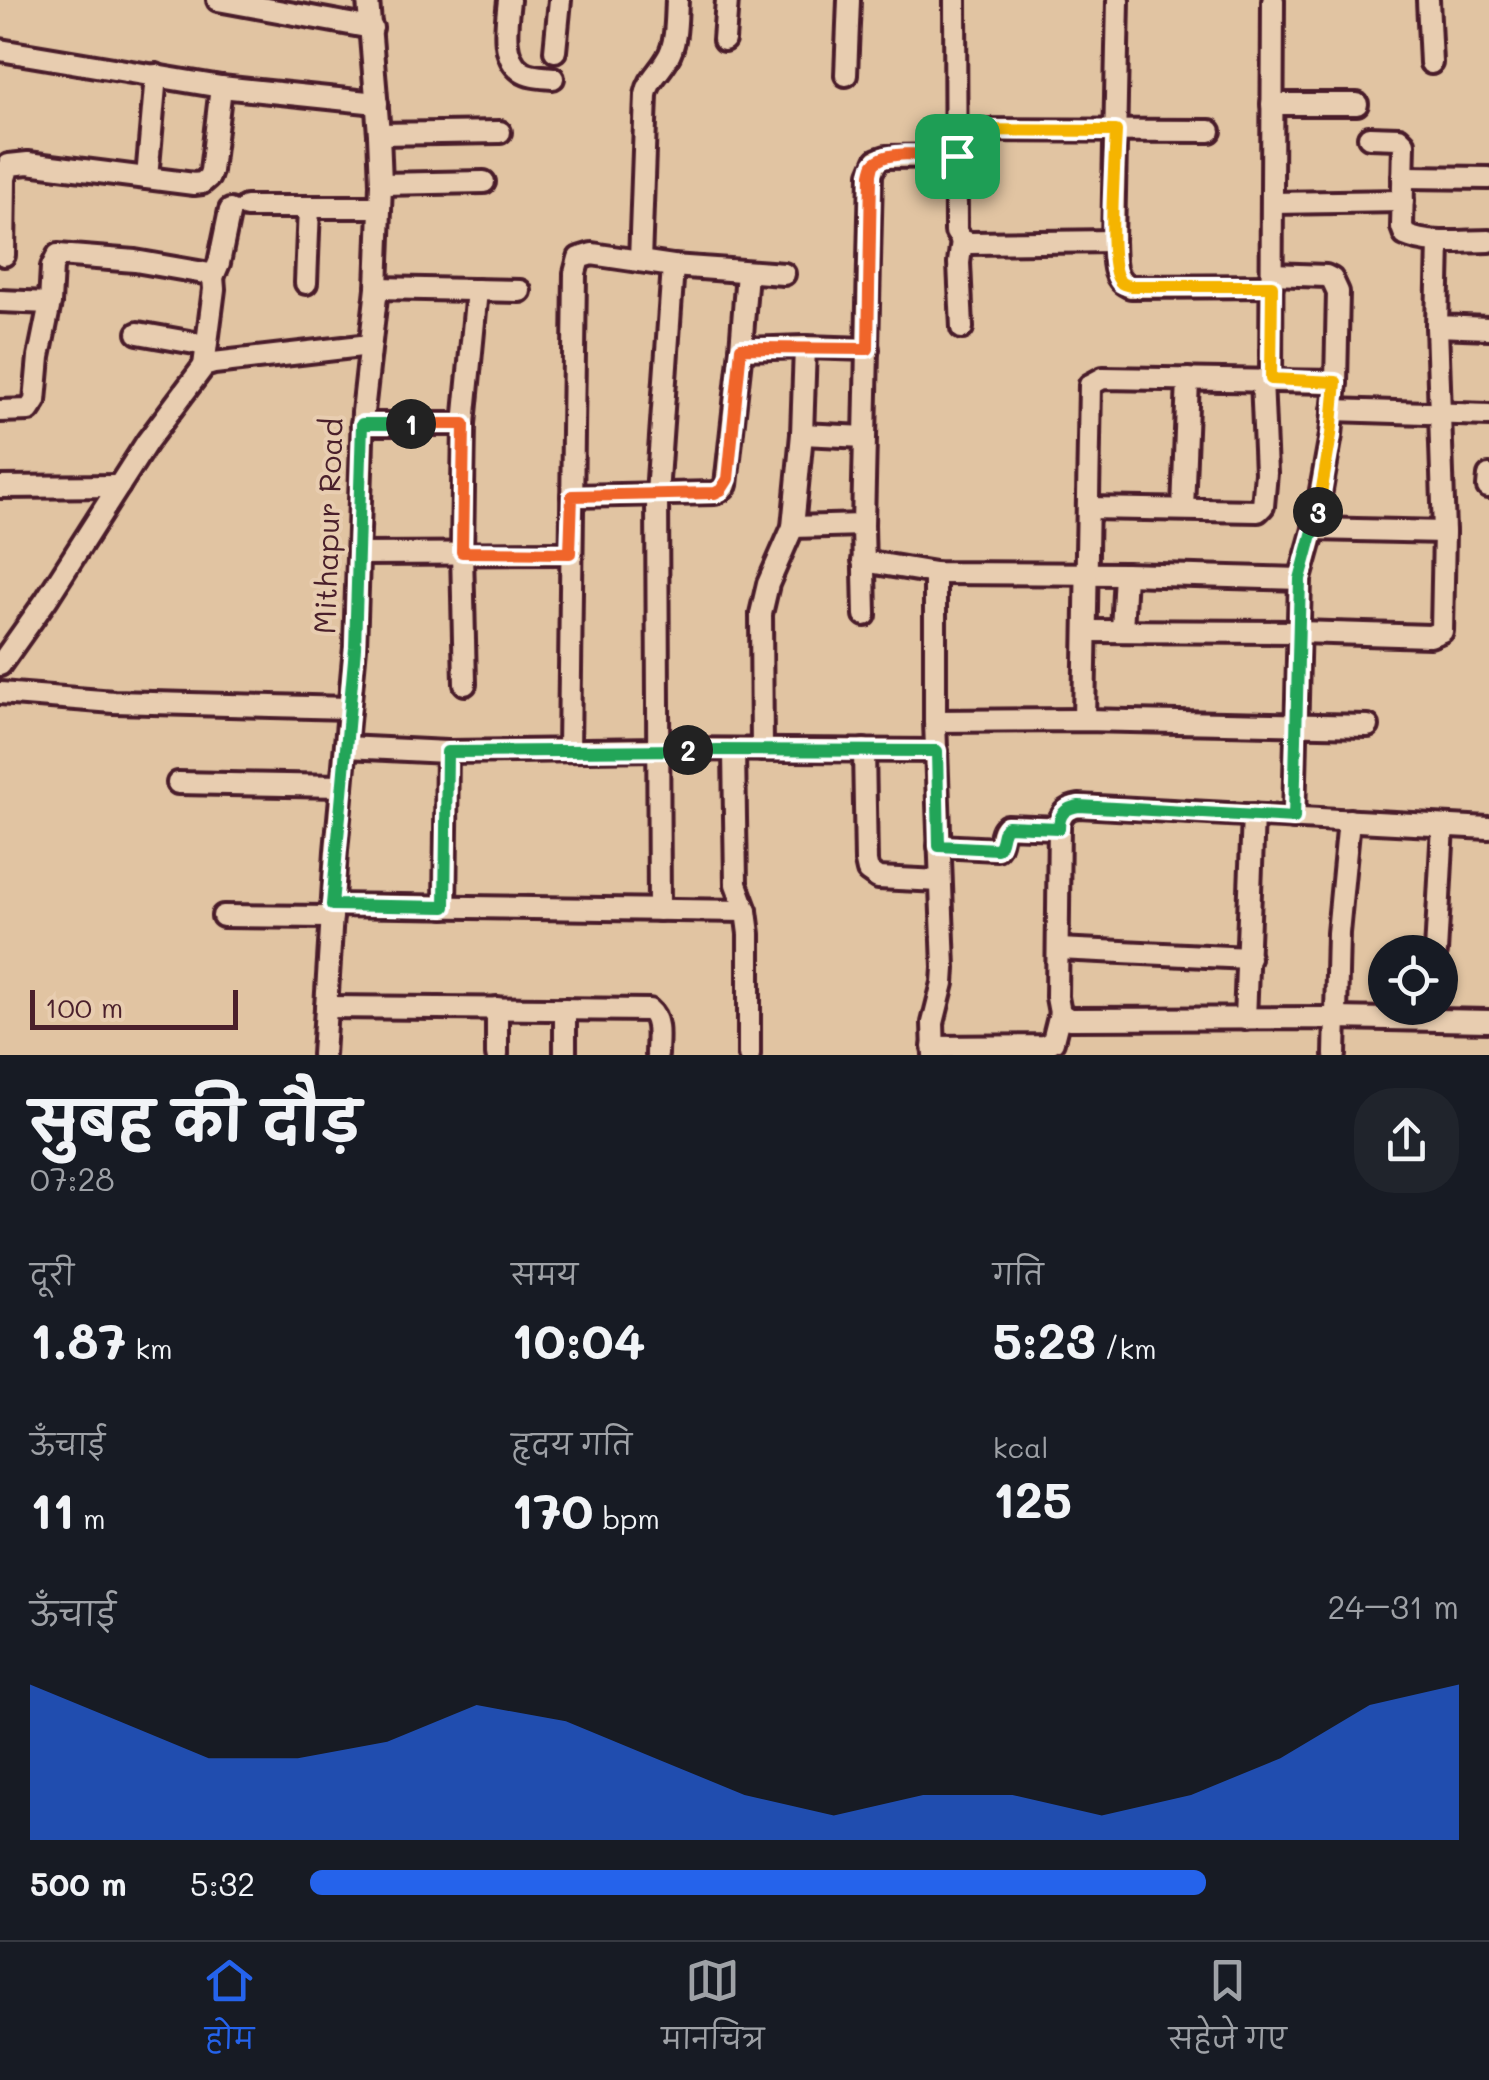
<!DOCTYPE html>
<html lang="hi">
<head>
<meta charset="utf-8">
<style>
  :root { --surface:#171b24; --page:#20242c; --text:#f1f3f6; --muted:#9ea1a6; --line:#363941; --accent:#2563eb }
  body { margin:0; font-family:Mali,"Playpen Sans Deva",sans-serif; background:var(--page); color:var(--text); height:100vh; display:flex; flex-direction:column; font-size:38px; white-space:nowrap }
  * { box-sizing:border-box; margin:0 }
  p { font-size:32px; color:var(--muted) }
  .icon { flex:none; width:55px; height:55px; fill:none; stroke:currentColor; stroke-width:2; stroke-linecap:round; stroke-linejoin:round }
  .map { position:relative; height:1055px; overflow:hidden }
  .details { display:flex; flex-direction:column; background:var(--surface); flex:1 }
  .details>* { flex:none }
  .buttons { position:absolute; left:1368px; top:935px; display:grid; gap:20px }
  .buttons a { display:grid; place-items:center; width:90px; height:90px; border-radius:50%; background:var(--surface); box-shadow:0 2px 8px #0004; font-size:50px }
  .scale { position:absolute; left:30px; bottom:25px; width:208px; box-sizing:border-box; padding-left:10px; border:5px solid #4a1f2b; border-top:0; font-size:28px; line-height:35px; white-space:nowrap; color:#4a1f2b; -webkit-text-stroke:8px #e8cdb0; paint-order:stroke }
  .pin { position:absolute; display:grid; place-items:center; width:85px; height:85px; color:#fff; margin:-42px; border-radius:20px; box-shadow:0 5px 15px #0006 }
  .km { position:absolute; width:50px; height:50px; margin:-25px; border-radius:50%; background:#222; color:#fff; font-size:28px; line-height:50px; text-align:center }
  .round { display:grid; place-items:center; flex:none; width:105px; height:105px; border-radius:40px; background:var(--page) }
  .summary { display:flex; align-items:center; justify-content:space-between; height:170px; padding:0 30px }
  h1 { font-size:55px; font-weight:700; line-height:75px }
  .stats { display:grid; grid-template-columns:repeat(3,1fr); gap:15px; height:170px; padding:10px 30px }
  .stats div { display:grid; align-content:center }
  .stats b { font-size:50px; font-weight:700 }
  .stats small { font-size:28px; font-weight:400 }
  .stats p { font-size:28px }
  .chart { height:280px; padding:20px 30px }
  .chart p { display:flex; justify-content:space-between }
  .chart svg { width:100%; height:180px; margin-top:10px; fill:var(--accent); opacity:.7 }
  ul { padding:0 30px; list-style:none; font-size:32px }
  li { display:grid; grid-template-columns:160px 120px 1fr; align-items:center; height:75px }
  li i { height:25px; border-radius:12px; background:var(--accent) }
  .tabs { display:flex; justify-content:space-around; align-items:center; height:140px; border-top:2px solid var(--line); background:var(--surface); font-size:28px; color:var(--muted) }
  .tabs a { display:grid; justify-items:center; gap:5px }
  .tabs .current { color:var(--accent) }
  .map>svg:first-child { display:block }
</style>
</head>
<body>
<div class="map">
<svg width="1489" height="1055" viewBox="0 0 1489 1055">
  <rect width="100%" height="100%" fill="#e1c4a2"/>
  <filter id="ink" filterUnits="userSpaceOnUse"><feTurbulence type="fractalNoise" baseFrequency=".01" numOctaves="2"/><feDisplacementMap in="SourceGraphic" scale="20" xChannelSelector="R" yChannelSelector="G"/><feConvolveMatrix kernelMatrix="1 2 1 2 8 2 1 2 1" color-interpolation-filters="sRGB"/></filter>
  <g filter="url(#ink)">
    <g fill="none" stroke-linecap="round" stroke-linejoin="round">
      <g stroke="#4a1f2b" stroke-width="28">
        <g id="minor">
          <polyline points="218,0 372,28"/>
          <path d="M509 0C507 21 500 56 521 71 529 77 543 77 553 78"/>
          <polyline points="955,0 956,232 962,240 970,243 1113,241"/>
          <path d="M1118 0 1113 241C1114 259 1111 280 1131 287L1272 286"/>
          <polyline points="1428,0 1431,63"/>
          <polyline points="724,40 727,0"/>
          <polyline points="0,50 221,87 377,103"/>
          <polyline points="555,51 560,0"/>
          <polyline points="846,75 849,0"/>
          <polyline points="1272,104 1357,104"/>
          <polyline points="957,130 1210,131"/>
          <polyline points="379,134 500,132"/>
          <path d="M1369 137 1399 138 1404 143 1402 227 1405 235C1430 246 1462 241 1489 241"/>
          <polyline points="1403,177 1489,178"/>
          <polyline points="147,178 156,75"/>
          <polyline points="381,184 484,182"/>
          <polyline points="1272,203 1403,201"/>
          <polyline points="246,207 380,207"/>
          <polyline points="962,240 959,263 962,328"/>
          <polyline points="1439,242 1437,326 1489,328"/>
          <polyline points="4,255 5,178 9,165 28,163 194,184 202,183 209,177 211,171 221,87"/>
          <path d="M640 261 646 95C649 79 659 73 667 59 677 44 676 18 677 0"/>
          <polyline points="1272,274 1326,276 1332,279 1338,292 1336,382 1331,435 1314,529 1300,579 1294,818"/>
          <polyline points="213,277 219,263 230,210"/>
          <polyline points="306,283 309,207"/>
          <polyline points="377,288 520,291"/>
          <polyline points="0,301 50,303"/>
          <polyline points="138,333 206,345"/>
          <polyline points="741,349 805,347"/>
          <polyline points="1271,379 1273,0"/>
          <polyline points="1333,410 1489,415"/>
          <polyline points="0,411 29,410 35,401 39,357 50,303 52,267 58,255 135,261 210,274 213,277 214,289 204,366"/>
          <polyline points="362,424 464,424 477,290"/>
          <polyline points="464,424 462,552 465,684"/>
          <polyline points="802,434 865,437"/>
          <polyline points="0,487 119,486"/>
          <polyline points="1488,487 1489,476"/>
          <polyline points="572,496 715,493 721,490 726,485 741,349 747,272"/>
          <polyline points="1088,508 1258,511 1263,506 1266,473 1262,380"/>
          <polyline points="1183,509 1188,379"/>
          <polyline points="793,527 863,525"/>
          <polyline points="1314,529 1444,532"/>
          <polyline points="359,554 570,553"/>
          <polyline points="863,561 935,573 1125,574 1300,579"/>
          <polyline points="865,615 863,525 871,174 877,160 886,157 957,156"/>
          <polyline points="1087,631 1299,632 1430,636 1442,631 1444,532 1437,326"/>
          <polyline points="1122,631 1125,574"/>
          <polyline points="0,665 46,600 147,442 204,366 214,363 370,345"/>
          <polyline points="0,693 114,702 349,708"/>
          <polyline points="1084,720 1090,385 1103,378 1336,382"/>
          <polyline points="935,721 1084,720 1368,726"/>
          <polyline points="346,747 447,752 658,749 937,751"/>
          <polyline points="569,750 575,273 579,258 592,254 673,266 784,274"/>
          <polyline points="734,750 736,884 746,911 749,934 749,1055"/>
          <polyline points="762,750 761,614 768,584 793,527 802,434 805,347 868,349"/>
          <polyline points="864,750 866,862 868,871 878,878 940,881"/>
          <polyline points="178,783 342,786"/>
          <path d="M1489 828 1079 806C1067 808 1064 811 1059 822L1057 997 1060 1013 1069 1019 1336 1018 1489 1021"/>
          <path d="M939 846 997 849C1003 842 999 832 1007 826L1059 828"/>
          <polyline points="332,905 746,911"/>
          <polyline points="445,907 447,752"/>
          <polyline points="659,910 657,494 673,266"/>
          <polyline points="223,916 332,917"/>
          <polyline points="1058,949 1249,958"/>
          <polyline points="1436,952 1443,826"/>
          <path d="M326 1007 649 1010C661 1020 657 1040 657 1055"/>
          <polyline points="497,1008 497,1055"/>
          <polyline points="565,1009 565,1055"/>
          <polyline points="1245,1019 1253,815"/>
          <polyline points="933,1047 1044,1046 1053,1041 1060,1013"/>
          <polyline points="323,1055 336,851 355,647 363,412 377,288 381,184 379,134 368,0"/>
          <polyline points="934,1055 933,1023 943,983 944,968 935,721 935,573"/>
          <polyline points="1335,1055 1338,933 1349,820"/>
        </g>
      </g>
      <use href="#minor" stroke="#e8cdb0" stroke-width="20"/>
    </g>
  </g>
  <g fill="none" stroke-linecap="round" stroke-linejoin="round" filter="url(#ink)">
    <g stroke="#fff" stroke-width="20">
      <path id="split-1" d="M411 424H464L462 552 570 553 572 496 715 493 721 490 728 479 741 348 868 349 871 174C873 166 872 164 879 160 894 150 938 156 957 156"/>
    </g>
    <g stroke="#fff" stroke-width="20">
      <polyline id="split-2" points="411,424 362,424 355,648 332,905 445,907 447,752 688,750"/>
    </g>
    <g stroke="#fff" stroke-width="20">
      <path id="split-3" d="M688 750 937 751 939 846 997 849C1004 842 1000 833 1007 826L1059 828C1059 814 1065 808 1079 806L1294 818 1300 579 1318 512"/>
    </g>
    <g stroke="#fff" stroke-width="20">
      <path id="split-4" d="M957 156V130L1116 131C1115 159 1107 258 1118 278 1121 285 1124 284 1131 286H1272L1271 379 1336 382 1331 435 1318 512"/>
    </g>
    <use href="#split-1" stroke="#f0652b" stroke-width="12"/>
    <use href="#split-2" stroke="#22a559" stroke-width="12"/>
    <use href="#split-3" stroke="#22a559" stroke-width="12"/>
    <use href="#split-4" stroke="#f5b400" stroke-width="12"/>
  </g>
  <g text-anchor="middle" stroke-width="8" stroke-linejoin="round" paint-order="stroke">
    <g font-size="30" fill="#4a1f2b" stroke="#e8cdb0">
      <text transform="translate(329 526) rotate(-88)" y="10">Mithapur Road</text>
    </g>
  </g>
</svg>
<div class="buttons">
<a><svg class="icon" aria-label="locate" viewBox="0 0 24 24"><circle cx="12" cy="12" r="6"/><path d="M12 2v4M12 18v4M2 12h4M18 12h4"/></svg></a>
</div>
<div class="scale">100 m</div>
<div class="pin" style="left:957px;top:156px;background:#1e9e55"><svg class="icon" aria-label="arrive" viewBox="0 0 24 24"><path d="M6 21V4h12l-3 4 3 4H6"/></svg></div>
<b class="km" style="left:411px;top:424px">1</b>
<b class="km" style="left:688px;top:750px">2</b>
<b class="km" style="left:1318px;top:512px">3</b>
</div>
<section class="details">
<div class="summary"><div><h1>सुबह की दौड़</h1><p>07:28</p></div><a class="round"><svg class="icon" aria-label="share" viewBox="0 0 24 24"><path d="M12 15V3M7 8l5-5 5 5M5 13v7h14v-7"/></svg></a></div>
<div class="stats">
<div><p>दूरी</p><b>1.87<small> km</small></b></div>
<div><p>समय</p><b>10:04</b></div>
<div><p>गति</p><b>5:23<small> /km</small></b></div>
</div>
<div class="stats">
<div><p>ऊँचाई</p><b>11<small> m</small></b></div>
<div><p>हृदय गति</p><b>170<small> bpm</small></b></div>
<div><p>kcal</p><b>125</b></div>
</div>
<div class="chart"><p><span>ऊँचाई</span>24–31 m</p>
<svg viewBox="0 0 160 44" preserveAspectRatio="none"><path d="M0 44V6L10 15L20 24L30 24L40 20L50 11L60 15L70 24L80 33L90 38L100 33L110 33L120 38L130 33L140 24L150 11L160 6V44z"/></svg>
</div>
<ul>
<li><b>500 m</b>5:32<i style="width:78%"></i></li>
</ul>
</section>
<nav class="tabs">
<a class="current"><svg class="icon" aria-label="home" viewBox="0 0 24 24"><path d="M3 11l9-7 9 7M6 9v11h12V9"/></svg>होम</a>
<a><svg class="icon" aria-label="map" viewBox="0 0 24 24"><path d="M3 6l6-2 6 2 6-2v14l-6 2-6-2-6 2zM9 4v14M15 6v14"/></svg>मानचित्र</a>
<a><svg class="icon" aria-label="saved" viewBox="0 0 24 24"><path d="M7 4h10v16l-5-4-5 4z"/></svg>सहेजे गए</a>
</nav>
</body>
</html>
